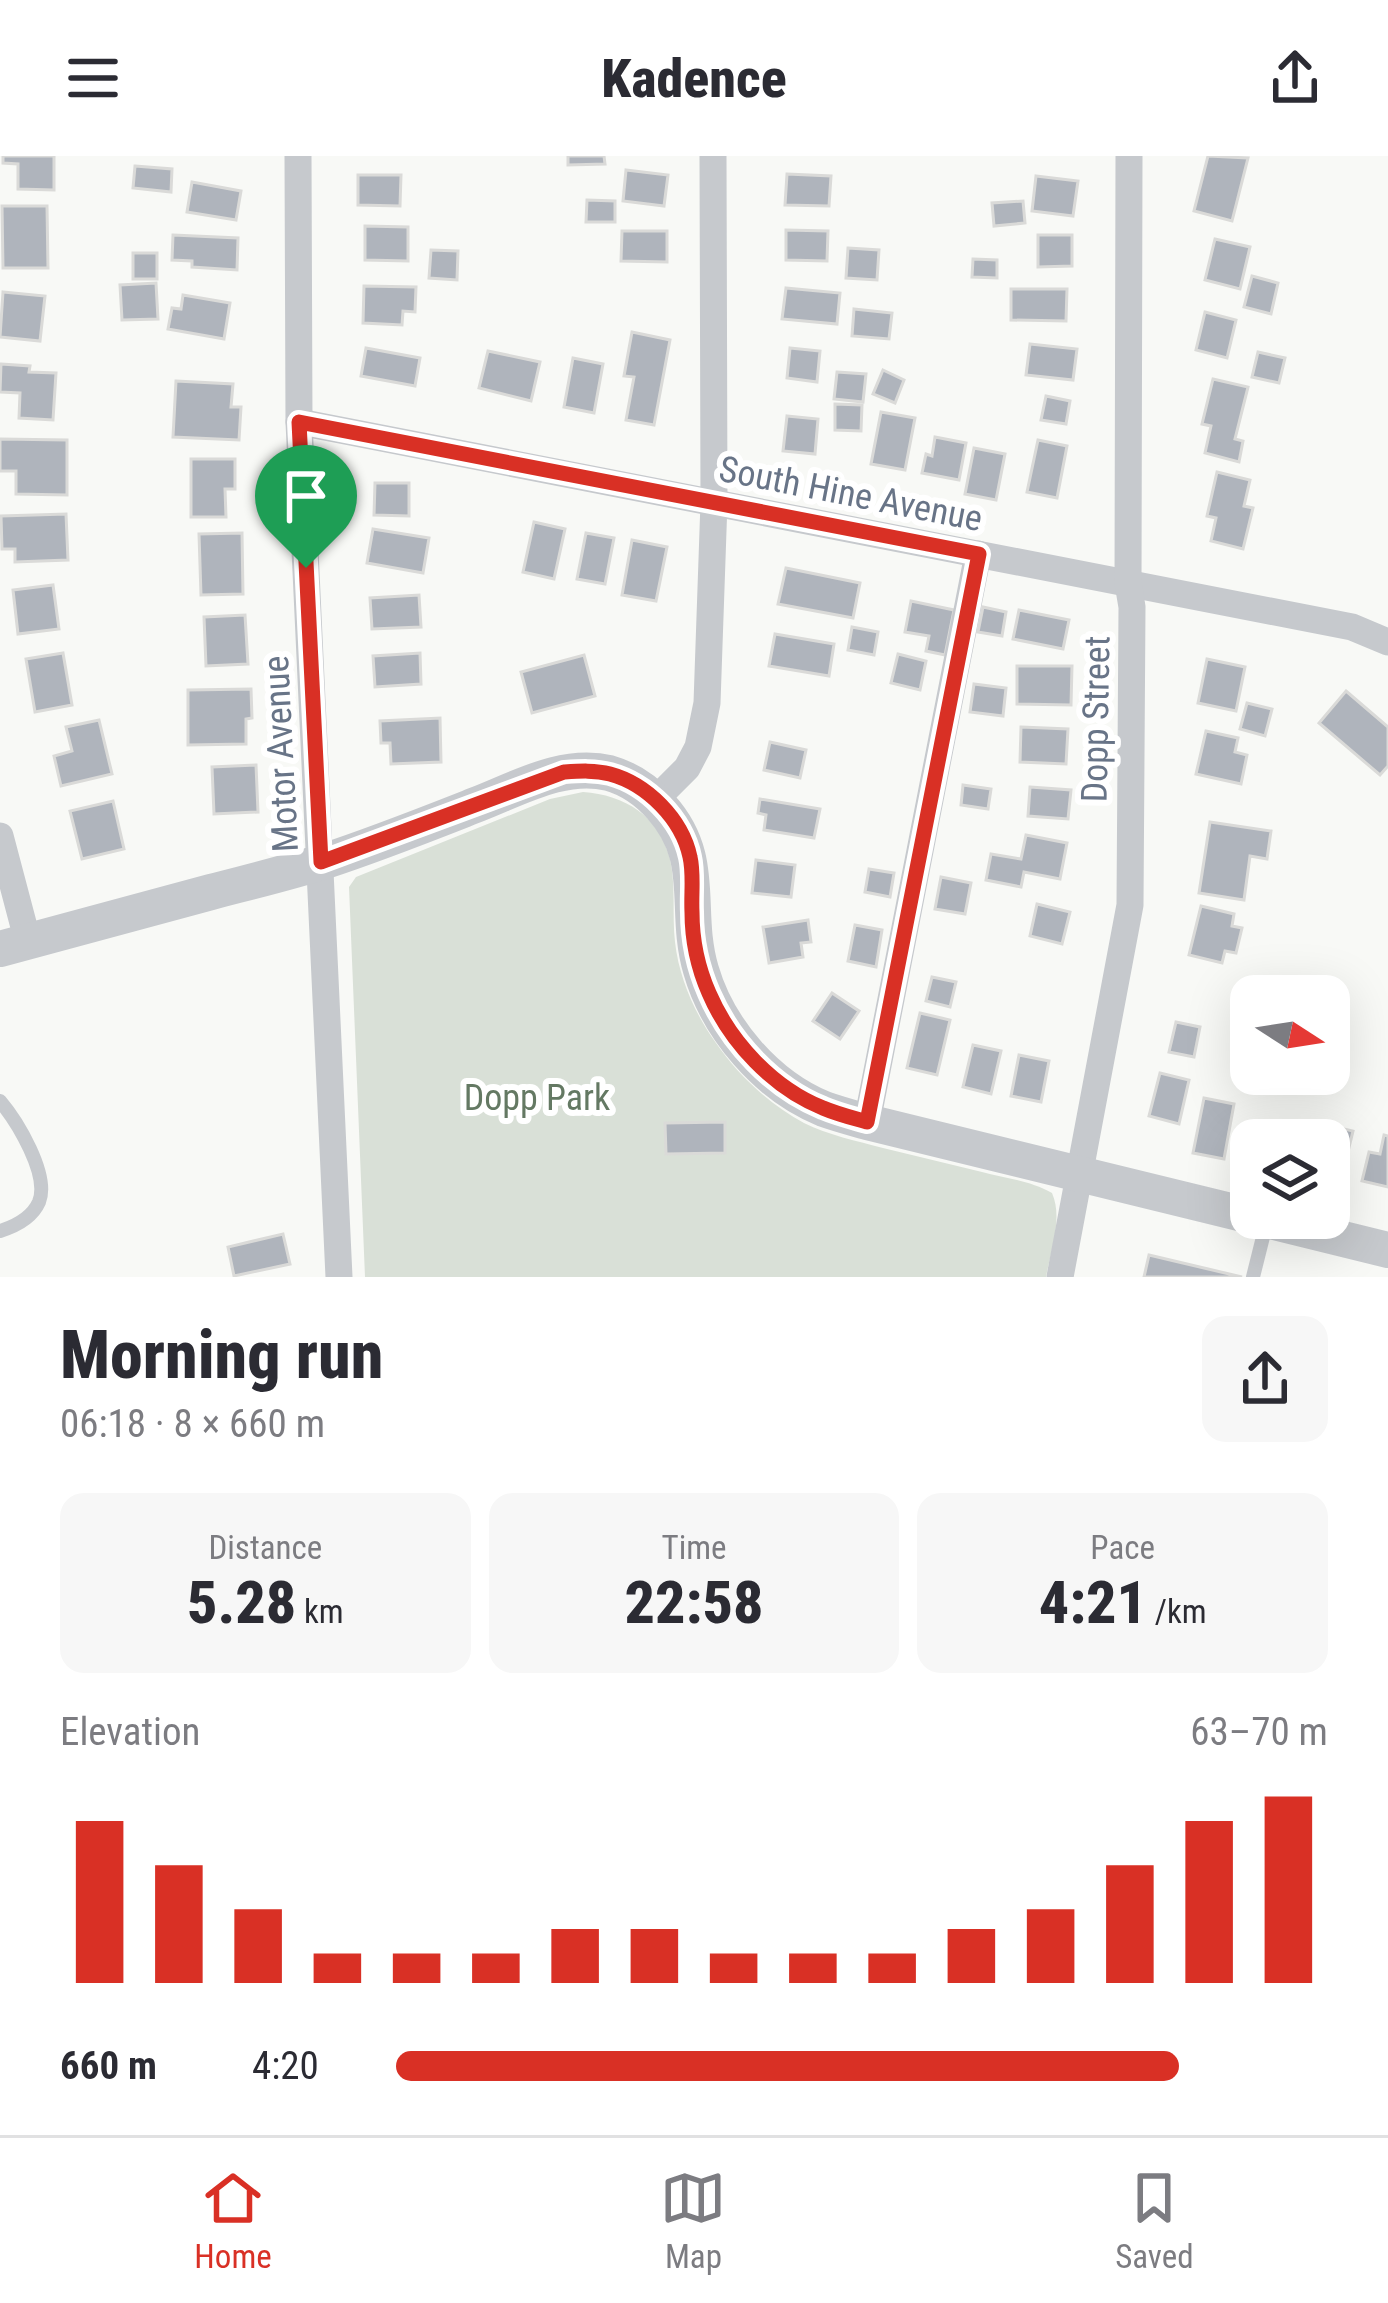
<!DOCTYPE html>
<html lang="en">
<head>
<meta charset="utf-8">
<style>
  :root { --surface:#fff; --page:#f7f7f7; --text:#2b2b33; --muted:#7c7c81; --line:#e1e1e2; --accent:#d93025 }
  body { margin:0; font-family:"Roboto Condensed",sans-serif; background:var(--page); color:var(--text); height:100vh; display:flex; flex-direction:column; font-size:45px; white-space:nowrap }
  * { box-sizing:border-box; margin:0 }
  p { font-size:39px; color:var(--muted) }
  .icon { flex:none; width:66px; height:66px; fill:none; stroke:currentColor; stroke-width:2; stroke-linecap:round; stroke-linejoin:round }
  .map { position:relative; height:1121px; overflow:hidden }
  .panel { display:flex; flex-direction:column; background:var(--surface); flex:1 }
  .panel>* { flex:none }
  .needle { width:78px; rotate:102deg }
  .tools { position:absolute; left:1230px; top:819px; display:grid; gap:24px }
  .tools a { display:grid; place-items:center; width:120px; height:120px; border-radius:24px; background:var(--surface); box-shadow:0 12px 48px #0002; font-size:60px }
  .pin { position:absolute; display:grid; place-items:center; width:102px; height:102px; color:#fff; margin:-123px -51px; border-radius:50% 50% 50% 0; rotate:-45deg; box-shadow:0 0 12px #0007 }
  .pin .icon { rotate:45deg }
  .round { display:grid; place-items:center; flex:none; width:126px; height:126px; border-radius:24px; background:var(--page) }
  .overview { display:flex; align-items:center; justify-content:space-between; height:204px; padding:0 60px }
  h1 { font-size:66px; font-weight:800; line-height:90px }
  .stats { display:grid; grid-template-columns:repeat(3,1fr); gap:18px; height:204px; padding:12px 60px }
  .stats div { display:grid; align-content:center; border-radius:24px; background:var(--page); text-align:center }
  .stats b { font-size:60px; font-weight:800 }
  .stats small { font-size:33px; font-weight:400 }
  .stats p { font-size:33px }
  .chart { height:336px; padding:24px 60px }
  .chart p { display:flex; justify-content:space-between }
  .chart svg { width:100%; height:216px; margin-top:12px; stroke:var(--accent); stroke-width:6 }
  ul { padding:0 60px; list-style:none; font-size:39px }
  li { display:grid; grid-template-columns:192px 144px 1fr; align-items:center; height:90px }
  li i { height:30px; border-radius:15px; background:var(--accent) }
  header { display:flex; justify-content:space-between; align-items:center; height:156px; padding:0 60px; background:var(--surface); font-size:54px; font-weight:800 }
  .tab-bar { display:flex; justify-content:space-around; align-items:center; height:168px; border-top:3px solid var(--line); background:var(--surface); font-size:33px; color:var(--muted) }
  .tab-bar a { display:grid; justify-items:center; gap:6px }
  .tab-bar .on { color:var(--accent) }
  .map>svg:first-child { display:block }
</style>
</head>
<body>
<header><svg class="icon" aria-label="menu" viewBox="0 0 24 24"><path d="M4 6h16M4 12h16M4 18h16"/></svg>Kadence<svg class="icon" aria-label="share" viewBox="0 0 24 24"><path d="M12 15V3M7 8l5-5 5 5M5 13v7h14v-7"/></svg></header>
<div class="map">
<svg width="1388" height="1121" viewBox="0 0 1388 1121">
  <rect width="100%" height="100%" fill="#f8f9f6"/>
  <path fill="#d9e0d7" d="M583 636C625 639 659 660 670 703 676 730 672 759 675 786 679 822 695 858 716 887 738 919 770 949 804 967 828 979 857 985 883 992 916 1000 949 1008 982 1016 1005 1022 1031 1025 1052 1037 1063 1062 1051 1094 1046 1121H365L349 731 356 721 550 643Z"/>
  <g fill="#afb4bc" stroke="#dadad8" stroke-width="3">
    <polygon points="3,0 54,0 54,34 18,33 18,8 3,7"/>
    <polygon points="568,0 604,0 605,8 568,9"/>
    <polygon points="1208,0 1248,2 1232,65 1194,55"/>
    <polygon points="135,10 172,13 171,36 133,32"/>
    <polygon points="626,14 668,19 664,50 623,45"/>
    <polygon points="787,18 831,20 829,50 785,49"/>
    <polygon points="358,19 401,19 400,50 358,49"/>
    <polygon points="1036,20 1078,25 1073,60 1032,55"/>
    <polygon points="192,26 241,35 236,64 187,56"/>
    <polygon points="587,44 615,45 615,66 586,66"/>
    <polygon points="1023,45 1025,67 994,70 992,47"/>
    <polygon points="2,50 47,50 48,112 3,112"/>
    <polygon points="365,70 408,71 408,105 365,104"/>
    <polygon points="786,74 828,75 827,105 786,104"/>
    <polygon points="622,75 667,75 667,106 621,105"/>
    <polygon points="173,79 238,82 237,114 192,111 192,105 172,104"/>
    <polygon points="1038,79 1072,79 1072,110 1038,111"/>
    <polygon points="1215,83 1250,91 1240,133 1205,124"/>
    <polygon points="848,92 879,94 877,124 846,122"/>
    <polygon points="431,94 458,95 457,124 429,122"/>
    <rect x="133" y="97" width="24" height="26"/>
    <polygon points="973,103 997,104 997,122 972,121"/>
    <polygon points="1252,120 1278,127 1271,158 1244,151"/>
    <polygon points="156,127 158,163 122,164 120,129"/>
    <polygon points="364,130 416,131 415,156 403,155 402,169 363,167"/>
    <polygon points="786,132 840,137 837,168 782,163"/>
    <polygon points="1011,133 1067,133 1066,165 1011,164"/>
    <polygon points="3,136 45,140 40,185 0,181"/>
    <polygon points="183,139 230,147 224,183 168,173 172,152 181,153"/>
    <polygon points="854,153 892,157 889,183 852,180"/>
    <polygon points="1205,156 1236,164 1227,202 1196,194"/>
    <polygon points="632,176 670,184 654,269 626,264 634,221 624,220"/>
    <polygon points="1030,188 1077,193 1073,224 1026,219"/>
    <polygon points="366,192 420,202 415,230 361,220"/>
    <polygon points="790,192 820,195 817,226 787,222"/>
    <polygon points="488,195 540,206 531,245 479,232"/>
    <polygon points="1258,196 1285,202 1279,227 1252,221"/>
    <polygon points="573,202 603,208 594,257 564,251"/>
    <polygon points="1,208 30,210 29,216 56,217 53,264 19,262 20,237 0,236"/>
    <polygon points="883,214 904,224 895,247 873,238"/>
    <polygon points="837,216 866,218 863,246 834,243"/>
    <polygon points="1213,223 1248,231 1235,283 1243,285 1239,306 1205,297 1211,270 1202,268"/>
    <polygon points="176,225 233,228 231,251 241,251 239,284 173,281"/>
    <polygon points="1046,240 1070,245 1066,268 1041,264"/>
    <polygon points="835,248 862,249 861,275 835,274"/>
    <polygon points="881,256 915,262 905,314 871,308"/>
    <polygon points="787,260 818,263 815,298 783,295"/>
    <polygon points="935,281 966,287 959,324 922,317 926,298 932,300"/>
    <polygon points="0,283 67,284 67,339 16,338 16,315 0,315"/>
    <polygon points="1038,284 1067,290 1057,342 1027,336"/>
    <polygon points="974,292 1005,298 996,344 965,338"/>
    <polygon points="191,303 235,303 235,333 225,333 226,361 191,361"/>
    <polygon points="1217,316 1250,324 1244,350 1253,352 1243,393 1211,385 1216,362 1207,360"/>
    <polygon points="375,327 409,327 409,360 374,359"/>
    <polygon points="66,358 68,404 15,406 15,393 2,393 1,360"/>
    <polygon points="534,366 565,373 554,423 523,416"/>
    <polygon points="373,373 429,382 423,417 367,407"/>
    <polygon points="242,377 243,438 201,439 199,378"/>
    <polygon points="586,377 614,382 605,428 577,423"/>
    <polygon points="632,384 667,391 656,445 622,439"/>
    <polygon points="786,412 860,427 853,462 778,448"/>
    <polygon points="53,429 59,473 18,478 13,434"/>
    <polygon points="419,439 421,471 372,473 370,442"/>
    <polygon points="911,445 954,454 945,499 926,495 929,480 905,476"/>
    <polygon points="983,451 1006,456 1002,480 978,476"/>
    <polygon points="1019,454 1069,464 1063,493 1013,483"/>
    <polygon points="245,459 248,508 206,510 204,461"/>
    <polygon points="852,471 878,476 874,499 848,494"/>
    <polygon points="775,478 834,488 829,520 769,510"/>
    <polygon points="63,497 72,549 35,556 26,503"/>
    <polygon points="420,497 421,528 375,531 373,500"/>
    <polygon points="898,498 926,505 920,534 891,527"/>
    <polygon points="584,499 595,540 532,557 521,516"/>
    <polygon points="1207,503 1245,511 1236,555 1198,547"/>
    <polygon points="1017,510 1072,510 1071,549 1017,548"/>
    <polygon points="974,528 1006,532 1003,560 970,556"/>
    <polygon points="251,533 252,562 246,563 246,588 188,589 188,534"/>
    <polygon points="1346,535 1388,571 1388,610 1380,619 1319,567"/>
    <polygon points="1247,547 1272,553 1265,580 1240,573"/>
    <polygon points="440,562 441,606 391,608 390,587 381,587 380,565"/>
    <polygon points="99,564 112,618 61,630 54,600 72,595 66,571"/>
    <polygon points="1021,571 1068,573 1066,608 1020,606"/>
    <polygon points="1206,575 1238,582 1235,596 1247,599 1241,628 1196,618"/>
    <polygon points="770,586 806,594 800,622 764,614"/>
    <polygon points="256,609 258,656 214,658 212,611"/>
    <polygon points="963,629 991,633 988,653 961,649"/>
    <polygon points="1030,631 1071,634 1068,663 1028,660"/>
    <polygon points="760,643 820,653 814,682 764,674 766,659 758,657"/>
    <polygon points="113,645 124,693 82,703 70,655"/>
    <polygon points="1210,666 1271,675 1267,703 1250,700 1244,744 1199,737"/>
    <polygon points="1026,679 1067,687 1060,723 1024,716 1021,731 986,724 991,698 1021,703"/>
    <polygon points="756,704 795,709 791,741 752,737"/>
    <polygon points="869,713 894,717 890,741 865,736"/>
    <polygon points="941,721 971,727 965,758 935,753"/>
    <polygon points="1037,748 1070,756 1062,788 1030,780"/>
    <polygon points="1201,750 1234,758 1232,770 1242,772 1236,797 1225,795 1222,807 1189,799"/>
    <polygon points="808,764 811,786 801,787 803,801 769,807 763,771"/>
    <polygon points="855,769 882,774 876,811 848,805"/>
    <polygon points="932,821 956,826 950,851 926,845"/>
    <polygon points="832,837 859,855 840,883 813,865"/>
    <polygon points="920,857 950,864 937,919 907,912"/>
    <polygon points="1176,866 1200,871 1194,901 1169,896"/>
    <polygon points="973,889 1001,895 991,938 963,931"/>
    <polygon points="1019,899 1049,905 1041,946 1011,940"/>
    <polygon points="1160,917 1189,924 1179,968 1149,960"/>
    <polygon points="1204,942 1234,948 1224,1003 1193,997"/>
    <polygon points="725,966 725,997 666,998 665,967"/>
    <polygon points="1318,967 1353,975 1343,1016 1329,1012 1329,984 1314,984"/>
    <polygon points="1251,970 1290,979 1289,984 1251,984 1251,999 1244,997"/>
    <polygon points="1384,979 1388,980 1388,1031 1362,1025 1369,996 1380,998"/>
    <polygon points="283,1078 290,1108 234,1120 228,1091"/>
    <polygon points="1149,1099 1242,1121 1144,1121"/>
  </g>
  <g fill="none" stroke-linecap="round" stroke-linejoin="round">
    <g stroke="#c6c9cd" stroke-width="14">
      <path d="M0 945C17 965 50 1019 39 1046 32 1062 16 1070 0 1075"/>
      <polyline points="1253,1121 1266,1069"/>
    </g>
    <g stroke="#c6c9cd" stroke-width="27">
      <polyline points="298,0 299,266 339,1121"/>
      <polyline points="299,266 1352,471 1388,486"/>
      <polyline points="655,644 687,612 698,591 707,547 714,346 713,0"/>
      <polyline points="0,680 28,786"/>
      <polyline points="867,966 978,398"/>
      <polyline points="1060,1121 1130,749 1132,451 1128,427 1129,0"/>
    </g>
    <g stroke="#c6c9cd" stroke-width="36">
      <path d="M0 793C70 774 140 755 211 736 249 726 287 717 325 705 377 688 427 668 478 648 519 632 564 606 609 617 630 623 647 635 661 651 708 703 683 753 701 814 718 873 767 930 824 953 838 958 853 962 867 966L1251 1060"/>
      <polyline points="1258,1062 1388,1094"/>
    </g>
  </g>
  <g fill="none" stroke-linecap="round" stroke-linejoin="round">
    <g stroke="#fff" stroke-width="24">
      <path id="route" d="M299 266 979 398 867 966C853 962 837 958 823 952 773 932 730 886 709 837 698 812 692 783 692 756 691 738 694 718 690 701 682 663 647 628 610 618 595 614 580 615 564 616L321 706Z"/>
    </g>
    <use href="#route" stroke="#d93025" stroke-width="15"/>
  </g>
  <g text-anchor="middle" stroke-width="12" stroke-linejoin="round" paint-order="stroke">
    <g font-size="36" fill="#687487" stroke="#fff">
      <text transform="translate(851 337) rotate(11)" y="13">South Hine Avenue</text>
      <text transform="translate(1095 563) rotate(-89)" y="13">Dopp Street</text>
      <text transform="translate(280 598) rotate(-93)" y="13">Motor Avenue</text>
    </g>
    <g font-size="36" fill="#647963" stroke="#fff">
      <text x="537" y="954">Dopp Park</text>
    </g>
  </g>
</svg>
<div class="tools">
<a><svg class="needle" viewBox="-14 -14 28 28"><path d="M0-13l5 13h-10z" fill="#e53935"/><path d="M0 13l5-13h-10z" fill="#7c7c81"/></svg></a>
<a><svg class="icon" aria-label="layers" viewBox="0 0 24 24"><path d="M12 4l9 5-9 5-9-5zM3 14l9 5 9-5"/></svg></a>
</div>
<div class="pin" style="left:306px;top:412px;background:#1e9e55"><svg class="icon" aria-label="arrive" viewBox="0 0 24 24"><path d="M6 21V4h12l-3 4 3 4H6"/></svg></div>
</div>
<section class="panel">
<div class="overview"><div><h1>Morning run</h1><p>06:18 · 8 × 660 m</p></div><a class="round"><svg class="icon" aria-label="share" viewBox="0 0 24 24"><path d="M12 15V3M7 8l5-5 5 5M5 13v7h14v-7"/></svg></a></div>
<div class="stats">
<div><p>Distance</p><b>5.28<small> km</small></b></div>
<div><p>Time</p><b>22:58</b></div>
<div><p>Pace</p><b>4:21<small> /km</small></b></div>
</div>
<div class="chart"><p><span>Elevation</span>63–70 m</p>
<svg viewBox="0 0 160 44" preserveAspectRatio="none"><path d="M5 44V11M15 44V20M25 44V29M35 44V38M45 44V38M55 44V38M65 44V33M75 44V33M85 44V38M95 44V38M105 44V38M115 44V33M125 44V29M135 44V20M145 44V11M155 44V6"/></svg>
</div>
<ul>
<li><b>660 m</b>4:20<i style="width:84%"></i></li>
</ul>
</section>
<nav class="tab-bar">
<a class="on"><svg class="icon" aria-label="home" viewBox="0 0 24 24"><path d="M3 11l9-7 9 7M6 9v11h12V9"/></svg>Home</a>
<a><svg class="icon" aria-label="map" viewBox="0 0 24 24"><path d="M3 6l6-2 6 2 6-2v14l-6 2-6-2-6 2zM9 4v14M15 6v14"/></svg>Map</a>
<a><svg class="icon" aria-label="saved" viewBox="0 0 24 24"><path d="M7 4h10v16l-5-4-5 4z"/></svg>Saved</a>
</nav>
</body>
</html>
